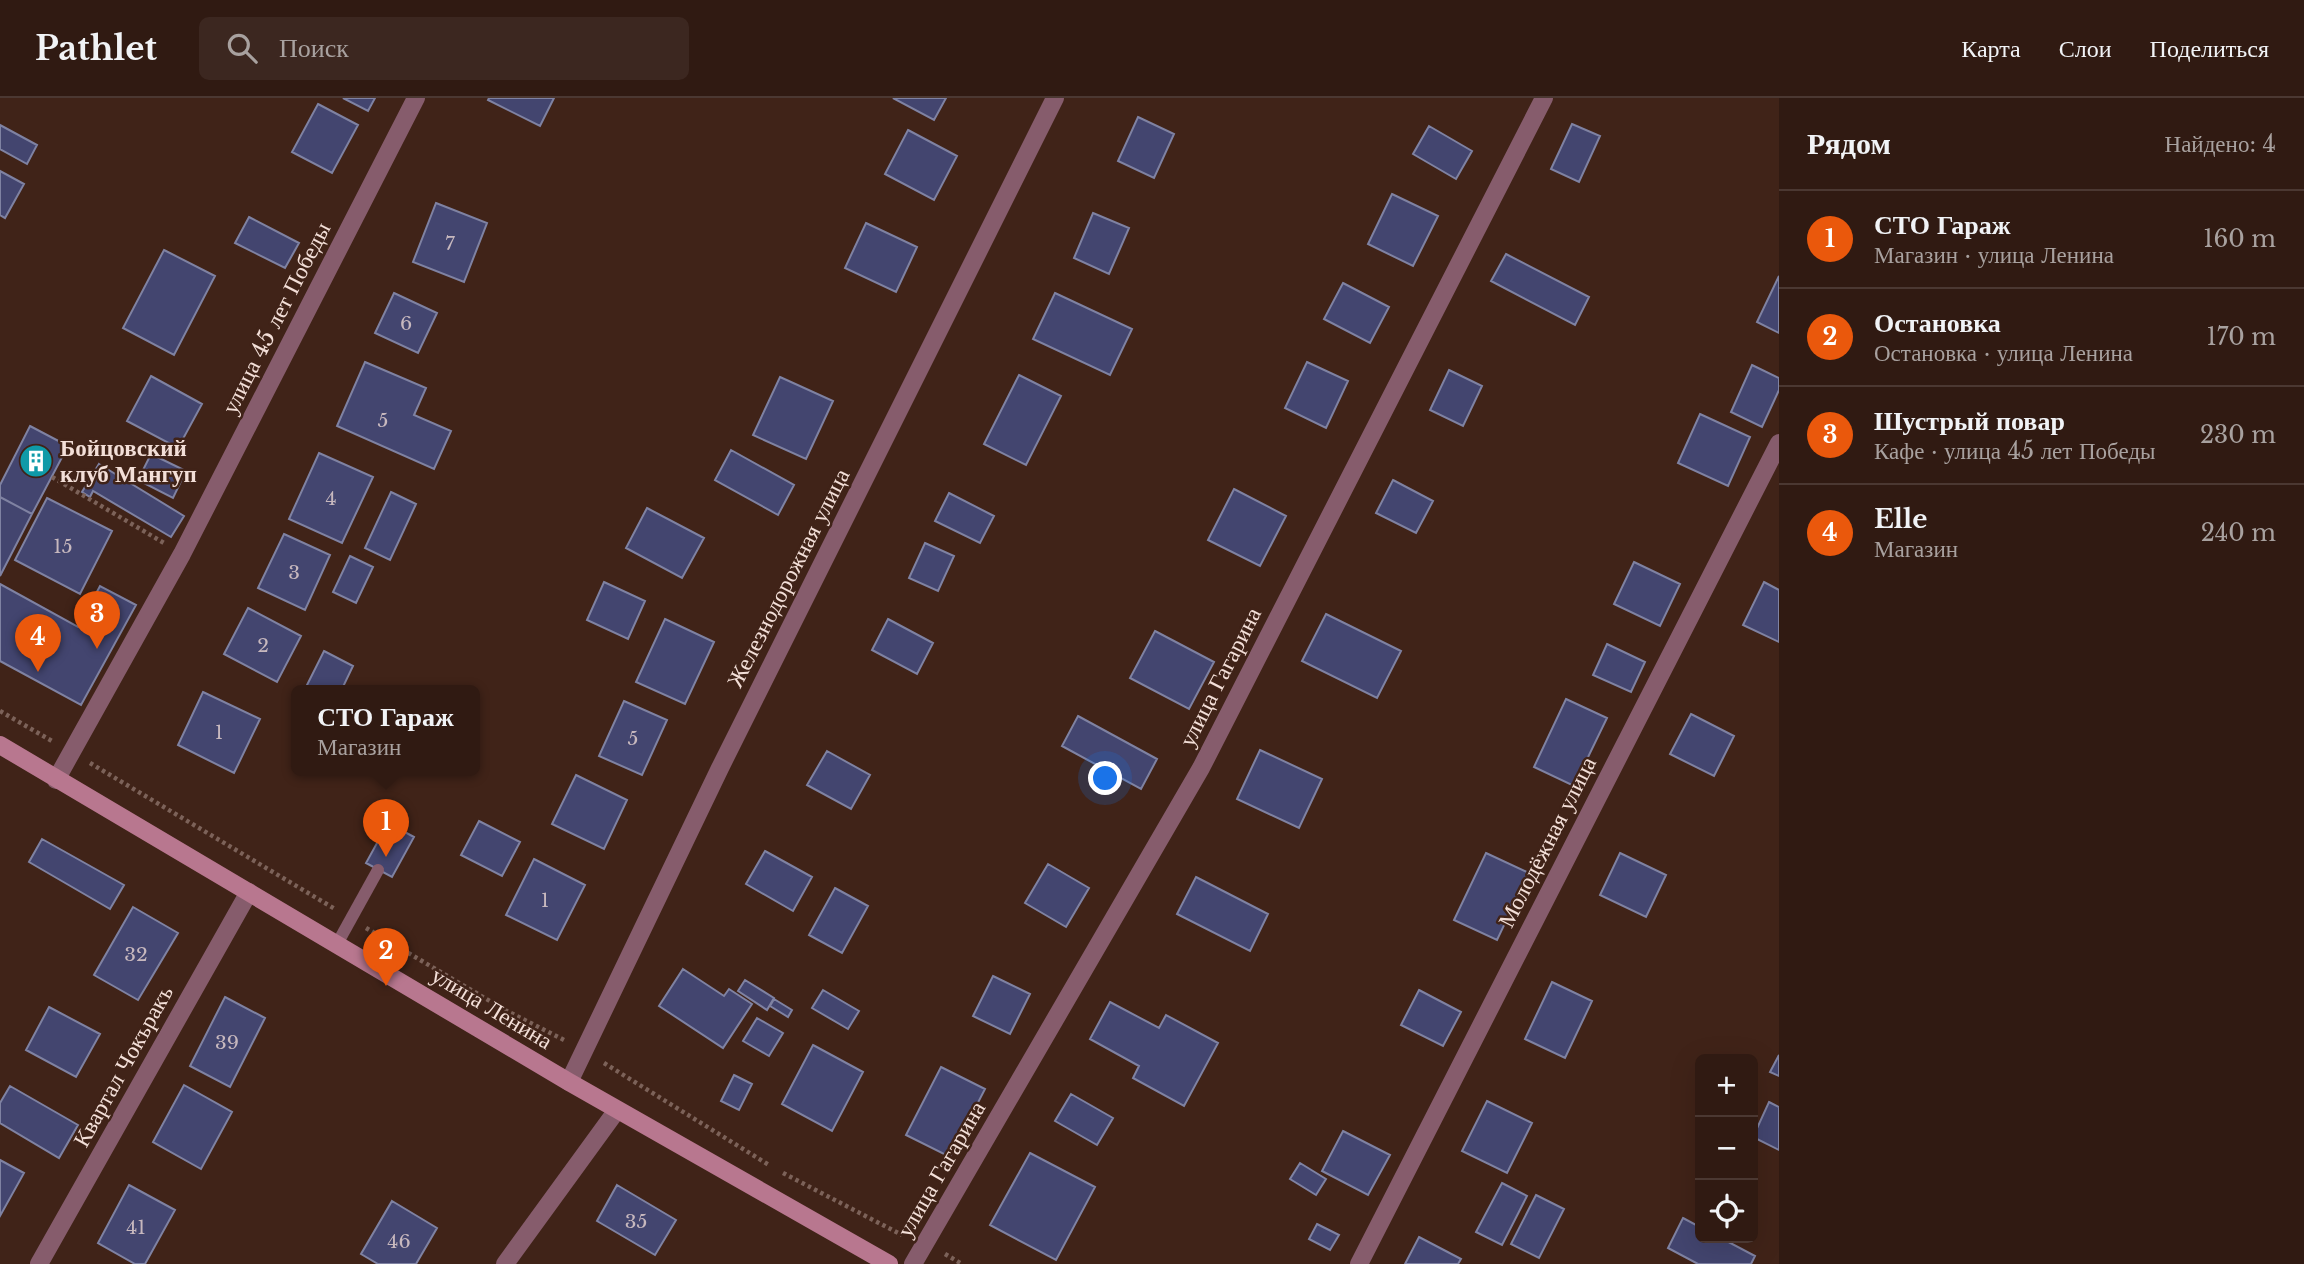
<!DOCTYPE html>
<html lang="ru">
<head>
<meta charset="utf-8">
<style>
	body { margin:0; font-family:"Libre Baskerville",serif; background:#3c2720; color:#f1f3f6 }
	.controls { position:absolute; right:21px; bottom:21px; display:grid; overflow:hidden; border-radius:10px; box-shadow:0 7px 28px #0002 }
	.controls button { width:63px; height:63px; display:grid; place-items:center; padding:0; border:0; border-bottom:2px solid #4b3832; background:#301a12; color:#f1f3f6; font:35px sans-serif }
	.you { position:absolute; left:1106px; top:681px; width:24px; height:24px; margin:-18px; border:5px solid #fff; border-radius:50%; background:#1a73e8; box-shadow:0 0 0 10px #1a73e833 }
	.badge { display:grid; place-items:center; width:46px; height:46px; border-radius:50%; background:#ea580c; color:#fff; font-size:23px; font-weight:700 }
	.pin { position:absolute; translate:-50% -58px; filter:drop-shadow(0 2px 4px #0008) }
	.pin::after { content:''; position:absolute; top:37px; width:24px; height:21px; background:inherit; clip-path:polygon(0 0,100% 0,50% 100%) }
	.popup { position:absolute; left:291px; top:587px; width:189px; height:91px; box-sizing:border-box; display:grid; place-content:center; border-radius:10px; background:#301a12; filter:drop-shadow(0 2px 5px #0005); font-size:23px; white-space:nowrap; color:#a8a19f }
	.popup b { font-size:26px; color:#f1f3f6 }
	.popup::after { content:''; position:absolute; left:50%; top:100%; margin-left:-14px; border:14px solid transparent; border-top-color:#301a12 }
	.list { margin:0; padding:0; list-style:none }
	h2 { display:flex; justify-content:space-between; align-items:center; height:91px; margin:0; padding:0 28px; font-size:30px }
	h2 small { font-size:23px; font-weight:400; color:#a8a19f }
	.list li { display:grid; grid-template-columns:46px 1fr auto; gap:21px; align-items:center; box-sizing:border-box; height:98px; padding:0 28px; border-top:2px solid #4b3832 }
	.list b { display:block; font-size:26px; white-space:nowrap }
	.list p { margin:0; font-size:23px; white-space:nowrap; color:#a8a19f }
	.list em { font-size:23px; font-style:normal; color:#a8a19f }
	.icon { flex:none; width:38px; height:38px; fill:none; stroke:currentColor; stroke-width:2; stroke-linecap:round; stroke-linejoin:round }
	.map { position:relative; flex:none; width:1779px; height:1166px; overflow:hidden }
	header { display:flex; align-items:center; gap:42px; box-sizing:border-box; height:98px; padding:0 35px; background:#301a12; border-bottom:2px solid #4b3832 }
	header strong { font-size:33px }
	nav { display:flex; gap:38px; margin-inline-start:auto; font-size:24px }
	.search { width:490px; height:63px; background:#3c2720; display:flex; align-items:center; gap:18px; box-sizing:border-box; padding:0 24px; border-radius:10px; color:#a8a19f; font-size:26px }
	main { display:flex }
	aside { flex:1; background:#301a12 }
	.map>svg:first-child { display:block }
</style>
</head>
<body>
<header>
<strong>Pathlet</strong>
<div class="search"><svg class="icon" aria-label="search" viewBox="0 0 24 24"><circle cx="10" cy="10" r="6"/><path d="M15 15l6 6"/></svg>Поиск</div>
<nav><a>Карта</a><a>Слои</a><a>Поделиться</a></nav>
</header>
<main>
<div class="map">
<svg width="1779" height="1166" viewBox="0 0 1779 1166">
	<rect width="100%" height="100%" fill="#402318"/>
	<path fill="#43456f" stroke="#7f82a2" stroke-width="2" d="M343,0H375L368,13Z
		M489,0H554L540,28L488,2Z
		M893,0H946L934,22Z
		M318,6L358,27L332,75L292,54Z
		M1138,19L1174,36L1154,80L1118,63Z
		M1572,26L1600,38L1579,84L1551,71Z
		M0,27L37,47L27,66L0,51Z
		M1429,28L1472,53L1456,81L1413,56Z
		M908,32L957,58L934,102L885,76Z
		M0,73L24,86L5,120L0,117Z
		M1392,96L1438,118L1413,168L1368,146Z
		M436,105L487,125L464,184L413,164Z
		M1093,115L1129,130L1109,176L1074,160Z
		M249,119L299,145L285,170L235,145Z
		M866,125L917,149L896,194L845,170Z
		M164,152L215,178L174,257L123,230Z
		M1506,156L1589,199L1575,227L1491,183Z
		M1779,178V235L1757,224Z
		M1343,185L1389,209L1370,245L1324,221Z
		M394,195L437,215L418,255L375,235Z
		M1055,195L1132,231L1110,277L1033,241Z
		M365,264L426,290L414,317L451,333L434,371L337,328Z
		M1307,264L1348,283L1326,330L1285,310Z
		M1752,267L1779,280V292L1762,329L1731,314Z
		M1449,272L1482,288L1463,328L1430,312Z
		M1019,277L1061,298L1026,367L984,346Z
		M151,278L202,306L178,350L127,323Z
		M780,279L833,303L806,361L753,337Z
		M1700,316L1750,339L1728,388L1678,365Z
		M30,328L68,348L32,416L0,399V387Z
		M731,352L794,387L778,417L715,382Z
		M319,355L373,379L342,445L289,421Z
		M151,356L186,373L173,400L138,382Z
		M99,366L184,418L171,439L93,393L90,399L82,394Z
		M1393,382L1433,403L1416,435L1376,415Z
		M1234,391L1286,418L1260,468L1208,442Z
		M391,394L416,406L390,462L365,450Z
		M949,395L994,418L980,445L935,423Z
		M0,399L32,416L0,478Z
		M47,400L112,433L80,496L15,462Z
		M647,410L704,440L682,480L626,450Z
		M284,436L330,457L305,512L258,490Z
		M925,445L954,458L938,493L909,480Z
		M350,458L373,469L356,505L333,494Z
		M1634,464L1680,486L1660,528L1614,506Z
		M604,484L645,503L628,541L587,522Z
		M1764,484L1779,492V544L1743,527Z
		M0,486L78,529L100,488L136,507L81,607L0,563Z
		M248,510L301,538L277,584L224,556Z
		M1326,516L1401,553L1377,600L1302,563Z
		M665,521L714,544L685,606L636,584Z
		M888,521L933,545L917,576L872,552Z
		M1155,533L1214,564L1189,611L1130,580Z
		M1607,546L1645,564L1631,594L1593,577Z
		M324,553L353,568L341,593H304Z
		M203,594L260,621L234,675L178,647Z
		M1566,601L1607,620L1574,688L1534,669Z
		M624,603L667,622L642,677L599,658Z
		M1691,616L1734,638L1714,678L1670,656Z
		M1078,618L1157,661L1141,691L1062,648Z
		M1260,652L1322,681L1299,730L1237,701Z
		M827,653L870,677L851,711L807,687Z
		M576,677L627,702L604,751L552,726Z
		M479,723L520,744L502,778L461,757Z
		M388,725L414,739L392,779L366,765Z
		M42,741L124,787L110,811L29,764Z
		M765,753L812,779L793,813L746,786Z
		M1486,755L1529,775L1497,842L1454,822Z
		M1620,755L1666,777L1646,819L1600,797Z
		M534,761L585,787L557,842L506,817Z
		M1048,766L1089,790L1066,829L1025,805Z
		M1196,779L1268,816L1250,853L1177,816Z
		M835,790L868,808L842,855L809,837Z
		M133,809L178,835L138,902L94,877Z
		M683,871L724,898L729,891L752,906L723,950L659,908Z
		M993,878L1030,896L1010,936L973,918Z
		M745,882L774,900L767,912L738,893Z
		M1552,884L1592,903L1565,960L1525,941Z
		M823,892L859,913L848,931L812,910Z
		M1419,892L1461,914L1443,948L1401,927Z
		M225,899L265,920L230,989L190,968Z
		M774,901L792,912L788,919L770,908Z
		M1110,904L1159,930L1166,917L1218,945L1184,1008L1133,980L1139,968L1090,941Z
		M49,909L100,936L76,979L26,952Z
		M757,920L783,935L769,958L743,943Z
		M813,947L863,974L832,1033L782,1006Z
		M1779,957V978L1770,974Z
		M941,969L985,991L950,1059L906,1037Z
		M734,977L752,986L739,1012L721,1003Z
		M184,987L232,1014L201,1071L153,1044Z
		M10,988L78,1027L59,1060L0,1025V1005Z
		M1071,996L1113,1020L1097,1047L1055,1023Z
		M1487,1003L1532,1025L1507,1075L1462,1053Z
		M1769,1004L1779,1009V1052L1753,1039Z
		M1343,1033L1390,1057L1368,1097L1322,1073Z
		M1030,1055L1095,1089L1056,1162L990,1127Z
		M0,1062L24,1075L0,1118Z
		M1300,1065L1326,1081L1316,1097L1290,1081Z
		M1502,1085L1527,1098L1502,1147L1476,1134Z
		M129,1087L175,1112L145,1166H135L98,1145Z
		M617,1087L676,1122L655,1157L597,1123Z
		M1536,1097L1564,1111L1539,1160L1511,1146Z
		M392,1103L437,1130L416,1166H378L361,1156Z
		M1683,1120L1700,1129V1140H1721L1755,1158L1751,1166H1698L1668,1150Z
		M1317,1126L1339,1137L1330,1152L1309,1141Z
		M1419,1139L1461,1161L1458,1166H1405Z"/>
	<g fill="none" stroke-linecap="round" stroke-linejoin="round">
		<path stroke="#7c6259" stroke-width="4.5" stroke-dasharray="3.5 3.5" stroke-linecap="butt" d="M52,379L164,445
			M0,613L52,643
			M90,665L335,811
			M366,830L505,912L566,943
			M604,965L769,1067
			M783,1075L902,1137
			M945,1156L962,1166"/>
		<path stroke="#865c6c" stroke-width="12" d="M337,846L378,772"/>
		<path stroke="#865c6c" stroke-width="18" d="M56,682L182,456L416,0
			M569,984L720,670L1055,0
			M39,1166L249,794
			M505,1166L617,1012
			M913,1166L1201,670L1544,0
			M1359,1166L1779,345"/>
		<path stroke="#b8778f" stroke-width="18" d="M0,647L569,984L889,1166"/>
	</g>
	<defs>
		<symbol id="building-disc" viewBox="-11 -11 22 22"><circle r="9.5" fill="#0f9aa8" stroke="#402318"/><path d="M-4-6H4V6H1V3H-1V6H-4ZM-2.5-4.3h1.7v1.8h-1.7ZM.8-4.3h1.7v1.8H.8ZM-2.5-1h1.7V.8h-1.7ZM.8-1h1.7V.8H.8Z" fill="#fff"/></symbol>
	</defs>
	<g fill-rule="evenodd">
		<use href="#building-disc" x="17" y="344" width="38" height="38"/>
	</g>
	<g text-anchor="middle" stroke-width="5" stroke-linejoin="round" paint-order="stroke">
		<g font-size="19" fill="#c7b8be">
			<text x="450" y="152">7</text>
			<text x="406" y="232">6</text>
			<text x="383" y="329">5</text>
			<text x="331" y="407">4</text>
			<text x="63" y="455">15</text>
			<text x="294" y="481">3</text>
			<text x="263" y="554">2</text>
			<text x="219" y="641">1</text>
			<text x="633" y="647">5</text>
			<text x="545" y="809">1</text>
			<text x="136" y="863">32</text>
			<text x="227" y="951">39</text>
			<text x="636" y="1130">35</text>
			<text x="136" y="1136">41</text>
			<text x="399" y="1150">46</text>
		</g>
		<g font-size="23" fill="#f3dfd8" stroke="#402318">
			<text transform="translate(276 220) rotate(-63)" y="8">улица 45 лет Победы</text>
			<text transform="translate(788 480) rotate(-63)" y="8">Железнодорожная улица</text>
			<text transform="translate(1220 579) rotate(-63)" y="8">улица Гагарина</text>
			<text transform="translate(1547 744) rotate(-63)" y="8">Молодёжная улица</text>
			<text transform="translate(492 910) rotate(31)" y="8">улица Ленина</text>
			<text transform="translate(123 968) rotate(-61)" y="8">Квартал Чокъракъ</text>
			<text transform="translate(941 1071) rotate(-60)" y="8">улица Гагарина</text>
		</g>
		<g font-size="23" font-weight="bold" fill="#f3dfd8" stroke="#402318" text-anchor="start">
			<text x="60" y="358">Бойцовский<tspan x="60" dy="26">клуб Мангуп</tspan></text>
		</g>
	</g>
</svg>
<div class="controls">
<button>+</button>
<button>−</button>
<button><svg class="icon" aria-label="locate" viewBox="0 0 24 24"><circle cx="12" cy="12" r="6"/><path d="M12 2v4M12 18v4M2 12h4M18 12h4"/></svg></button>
</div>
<div class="you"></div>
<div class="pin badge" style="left:386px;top:759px">1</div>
<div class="popup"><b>СТО Гараж</b>Магазин</div>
<div class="pin badge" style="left:386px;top:888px">2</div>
<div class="pin badge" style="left:97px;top:551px">3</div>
<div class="pin badge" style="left:38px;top:574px">4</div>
</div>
<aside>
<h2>Рядом<small>Найдено: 4</small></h2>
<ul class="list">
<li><span class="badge">1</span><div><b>СТО Гараж</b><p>Магазин · улица Ленина</p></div><em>160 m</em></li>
<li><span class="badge">2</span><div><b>Остановка</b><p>Остановка · улица Ленина</p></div><em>170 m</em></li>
<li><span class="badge">3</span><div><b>Шустрый повар</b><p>Кафе · улица 45 лет Победы</p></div><em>230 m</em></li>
<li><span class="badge">4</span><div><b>Elle</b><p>Магазин</p></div><em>240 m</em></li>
</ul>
</aside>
</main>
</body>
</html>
